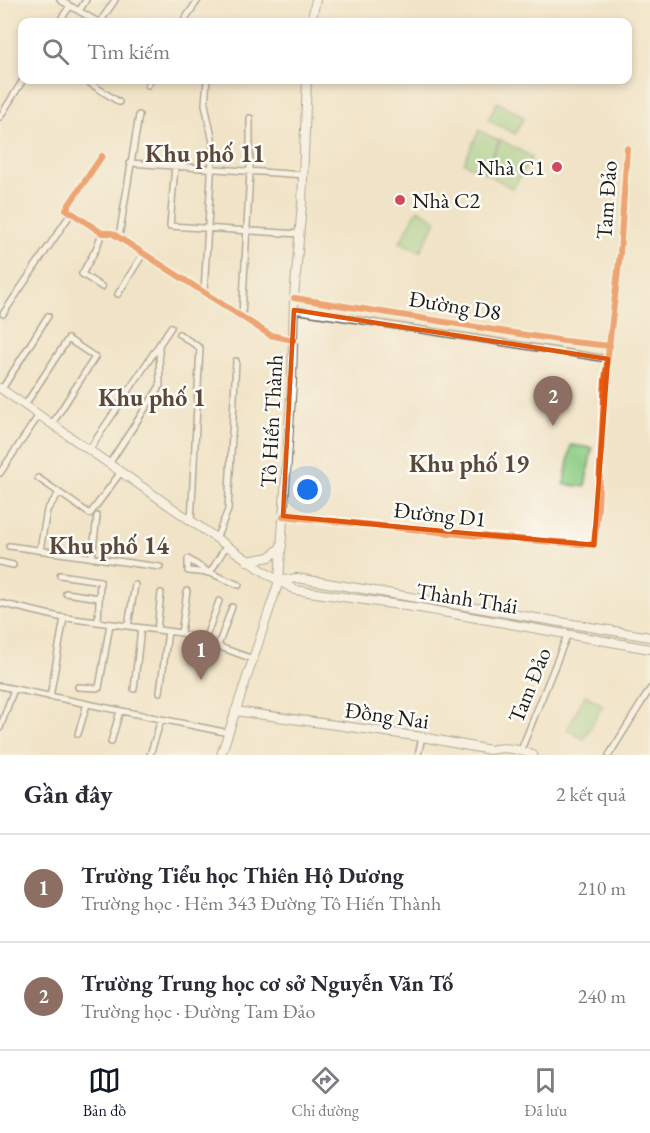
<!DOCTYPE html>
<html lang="vi">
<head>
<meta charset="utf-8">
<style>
	body { margin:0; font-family:"EB Garamond",serif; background:#f7f7f7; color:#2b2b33 }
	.you { position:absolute; left:308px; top:490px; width:21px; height:21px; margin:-15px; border:4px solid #fff; border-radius:50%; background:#1a73e8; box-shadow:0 0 0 9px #1a73e833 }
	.badge { display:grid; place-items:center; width:39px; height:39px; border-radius:50%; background:#111827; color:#fff; font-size:20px; font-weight:700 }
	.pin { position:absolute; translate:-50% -50px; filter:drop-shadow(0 2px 3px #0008) }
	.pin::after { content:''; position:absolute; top:32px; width:21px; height:18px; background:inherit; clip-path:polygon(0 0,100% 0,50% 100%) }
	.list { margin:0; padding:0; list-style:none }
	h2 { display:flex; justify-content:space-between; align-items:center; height:78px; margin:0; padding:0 24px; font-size:26px }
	h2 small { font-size:20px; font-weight:400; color:#7c7c81 }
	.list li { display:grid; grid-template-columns:39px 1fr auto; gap:18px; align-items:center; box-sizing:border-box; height:108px; padding:0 24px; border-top:2px solid #e1e1e2 }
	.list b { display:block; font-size:22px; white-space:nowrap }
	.list p { margin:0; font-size:20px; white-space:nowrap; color:#7c7c81 }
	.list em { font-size:20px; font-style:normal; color:#7c7c81 }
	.icon { flex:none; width:33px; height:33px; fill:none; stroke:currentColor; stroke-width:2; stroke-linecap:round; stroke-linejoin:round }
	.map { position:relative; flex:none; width:650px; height:755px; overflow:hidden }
	.search { position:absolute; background:#fff; box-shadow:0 3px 9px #0003; left:18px; right:18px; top:18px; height:66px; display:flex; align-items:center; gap:15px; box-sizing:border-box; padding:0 21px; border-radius:12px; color:#7c7c81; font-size:22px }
	.sheet { height:294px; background:#fff }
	nav { display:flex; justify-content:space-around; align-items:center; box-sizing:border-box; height:84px; border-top:2px solid #e1e1e2; background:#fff; font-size:16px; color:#7c7c81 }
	nav a { display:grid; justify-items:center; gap:3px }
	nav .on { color:#111827 }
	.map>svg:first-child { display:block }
</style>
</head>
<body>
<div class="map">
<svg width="650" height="755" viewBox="0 0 650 755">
	<rect width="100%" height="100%" fill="#fdfcf7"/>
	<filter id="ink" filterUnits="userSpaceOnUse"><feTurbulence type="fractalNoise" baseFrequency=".0167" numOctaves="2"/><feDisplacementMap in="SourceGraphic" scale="12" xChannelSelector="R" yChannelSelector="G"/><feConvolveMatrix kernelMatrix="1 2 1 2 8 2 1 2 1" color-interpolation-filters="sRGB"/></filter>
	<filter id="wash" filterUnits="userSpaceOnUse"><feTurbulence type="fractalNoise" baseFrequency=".008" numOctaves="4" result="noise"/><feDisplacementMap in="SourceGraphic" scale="24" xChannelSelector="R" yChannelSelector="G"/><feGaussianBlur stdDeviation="1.35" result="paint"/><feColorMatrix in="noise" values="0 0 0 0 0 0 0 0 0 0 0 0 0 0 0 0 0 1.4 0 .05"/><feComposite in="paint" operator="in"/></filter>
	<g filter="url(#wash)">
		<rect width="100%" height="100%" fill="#f1e3c7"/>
		<path fill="#8dcc83" stroke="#547450" stroke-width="1.5" d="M497,102L524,117L515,134L488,120Z
			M479,130L499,141L483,172L464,163Z
			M501,140L532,157L513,189L484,172Z
			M418,209L437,220L420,252L400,242Z
			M571,445L592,448L585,487L564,484Z
			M585,695L603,705L584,739L567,730Z"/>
	</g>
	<g filter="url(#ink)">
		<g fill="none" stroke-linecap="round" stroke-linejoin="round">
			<defs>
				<path id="street" d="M60,0L98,22
					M79,11L86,0
					M59,22L70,6
					M100,22L115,0
					M183,22L198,0
					M85,80L119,102
					M148,85L151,80
					M0,117L23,80
					M102,156L66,209L102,233H111L115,235L270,335L293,340
					M130,163L304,175
					M175,166L170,226L300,234
					M102,233L96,249L82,274L102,287
					M119,237L139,115
					M204,292L213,143L205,104L207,80
					M118,294L143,254
					M294,298L564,341L610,346
					M294,310L608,359
					M3,314L72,212
					M242,317L250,171V118
					M179,334L200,348L191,522
					M2,389L48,316
					M25,405L68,339L95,357L52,424
					M89,450L171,327
					M109,464L160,386L159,346
					M0,473L39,415
					M38,478L90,514L121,472
					M283,516L488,537L594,545L598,506L605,380L620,254L627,148
					M216,539L228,510L236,361
					M9,546L160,567
					M226,546L210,573L188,559V571L210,573L239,585
					M40,550L47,510L59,493
					M92,558L97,516
					M0,562L13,565
					M60,575L100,581L98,622
					M66,593L99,598
					M0,603L59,617L181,633L253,659
					M128,626L135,585
					M157,630L161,593
					M181,633L187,591
					M204,642L219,601
					M218,646L232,607
					M0,686L229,733
					M78,687L99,688L110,624
					M134,689L141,628
					M160,692L168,631
					M50,697L64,618
					M0,728L14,689
					M78,734L87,704
					M111,742L120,711
					M521,750L568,633
					M150,755L161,720
					M418,755L422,737
					M609,755L650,689"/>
				<path id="secondary" d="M311,22L316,0
					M0,388L269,575L295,590L420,608L650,649
					M247,561L270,557L282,546
					M279,581L297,578L650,637
					M235,711L422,737L490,750C504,746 519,749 533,755
					M221,755L279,581L292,383L294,298L302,204L307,80"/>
			</defs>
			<use href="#street" stroke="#676258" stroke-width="8"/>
			<use href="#secondary" stroke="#676258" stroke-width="10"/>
			<use href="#street" stroke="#fff" stroke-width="5"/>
			<use href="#secondary" stroke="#fff" stroke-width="8"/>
			<defs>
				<path id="cycleway" d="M102,156L66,209L102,233H111L115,235L270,335L293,340
					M294,298L564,341L610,346
					M283,516L488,537L594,545L598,506L605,380L620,254L627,148"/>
			</defs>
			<use href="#cycleway" stroke="#fdfcf7" stroke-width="10"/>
			<use href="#cycleway" stroke="#e8590c" stroke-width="6"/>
		</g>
	</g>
	<path d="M0 0H650V755H0ZM294,310L608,359L594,545L283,516Z" fill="#f1e3c7" fill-opacity=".55" fill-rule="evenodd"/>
	<path fill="none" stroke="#de560d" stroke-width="4.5" stroke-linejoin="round" d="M294,310L608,359L594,545L283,516Z"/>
	<g fill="#d1495b" stroke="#fdfcf7" stroke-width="2">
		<circle cx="557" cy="167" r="6"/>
		<circle cx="400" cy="200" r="6"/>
	</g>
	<g text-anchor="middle" stroke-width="5" stroke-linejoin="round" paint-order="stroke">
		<g font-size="22" fill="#1c1c1c" stroke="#fdfcf7" text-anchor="end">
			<text x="545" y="175">Nhà C1</text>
			<text x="412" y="208" text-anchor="start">Nhà C2</text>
		</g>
		<g font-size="22" fill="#1c1c1c" stroke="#fdfcf7">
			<text transform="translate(606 200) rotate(-86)" y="8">Tam Đảo</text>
			<text transform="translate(455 305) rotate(9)" y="8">Đường D8</text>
			<text transform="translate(271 421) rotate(-87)" y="8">Tô Hiến Thành</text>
			<text transform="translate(440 514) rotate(6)" y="8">Đường D1</text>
			<text transform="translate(467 598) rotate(9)" y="8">Thành Thái</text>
			<text transform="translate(529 685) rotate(-68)" y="8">Tam Đảo</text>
			<text transform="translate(387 715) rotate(8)" y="8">Đồng Nai</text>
		</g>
		<g font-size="24" font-weight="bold" fill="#5b473c" stroke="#fdfcf7">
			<text x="205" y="162">Khu phố 11</text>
			<text x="152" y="406">Khu phố 1</text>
			<text x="469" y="472">Khu phố 19</text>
			<text x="109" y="554">Khu phố 14</text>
		</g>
	</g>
</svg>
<div class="you"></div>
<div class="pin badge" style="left:201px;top:680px;background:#8d6e63">1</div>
<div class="pin badge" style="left:553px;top:426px;background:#8d6e63">2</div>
<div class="search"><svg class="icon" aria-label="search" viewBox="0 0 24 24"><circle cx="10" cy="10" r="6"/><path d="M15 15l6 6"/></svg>Tìm kiếm</div>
</div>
<section class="sheet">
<h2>Gần đây<small>2 kết quả</small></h2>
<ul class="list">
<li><span class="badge" style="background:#8d6e63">1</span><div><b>Trường Tiểu học Thiên Hộ Dương</b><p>Trường học · Hẻm 343 Đường Tô Hiến Thành</p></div><em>210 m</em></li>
<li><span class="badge" style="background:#8d6e63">2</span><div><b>Trường Trung học cơ sở Nguyễn Văn Tố</b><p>Trường học · Đường Tam Đảo</p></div><em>240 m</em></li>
</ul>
</section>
<nav>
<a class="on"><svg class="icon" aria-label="map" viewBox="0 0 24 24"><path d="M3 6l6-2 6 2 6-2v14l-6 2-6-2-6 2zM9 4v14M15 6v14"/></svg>Bản đồ</a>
<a><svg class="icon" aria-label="directions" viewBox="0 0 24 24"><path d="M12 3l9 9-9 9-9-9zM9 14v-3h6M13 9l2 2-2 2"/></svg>Chỉ đường</a>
<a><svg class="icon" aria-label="saved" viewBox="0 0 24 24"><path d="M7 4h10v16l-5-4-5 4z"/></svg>Đã lưu</a>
</nav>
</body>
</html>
